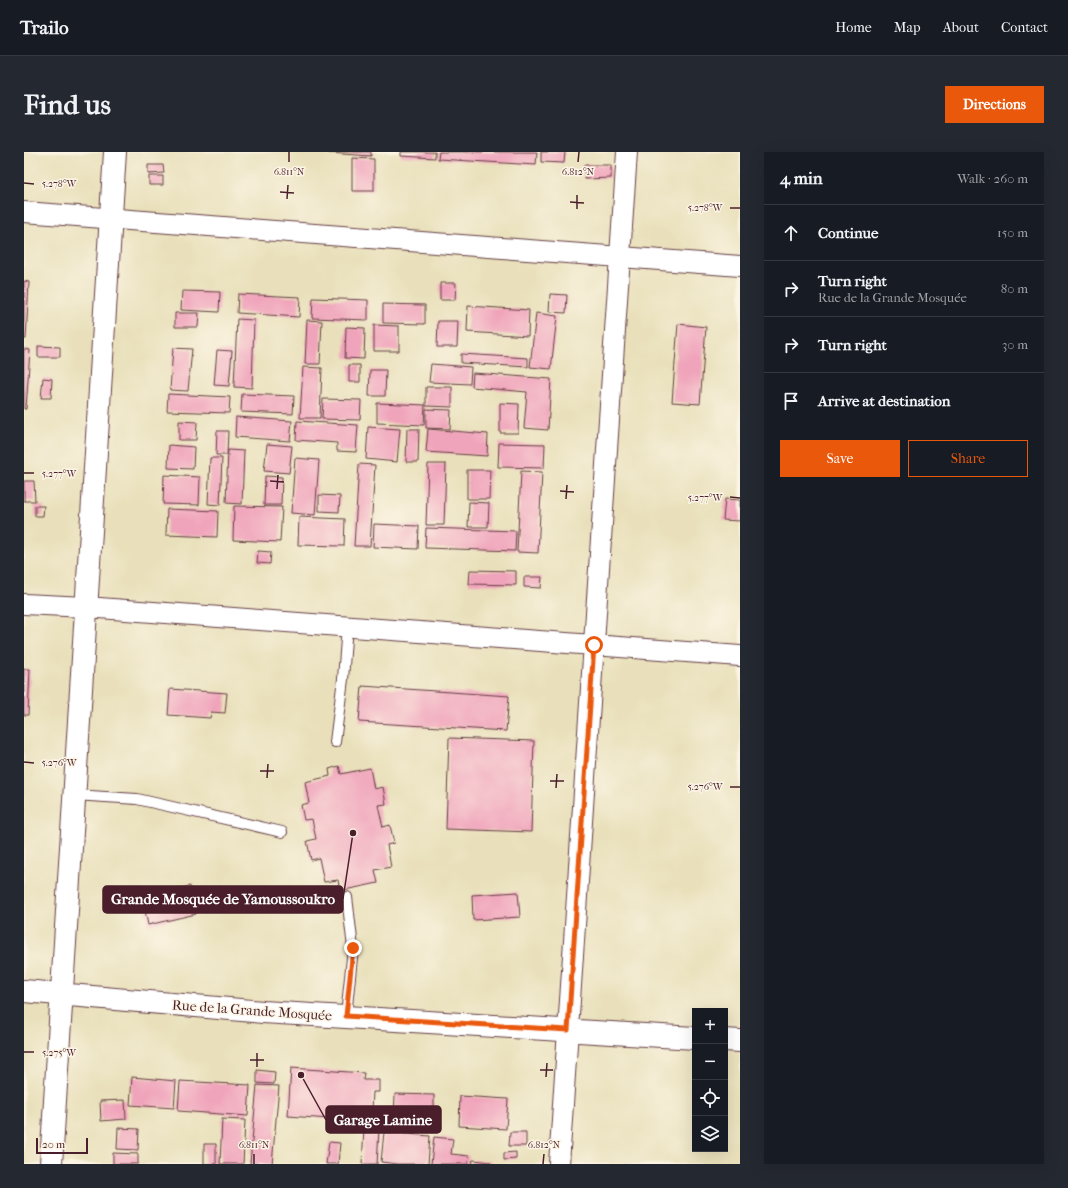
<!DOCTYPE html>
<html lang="en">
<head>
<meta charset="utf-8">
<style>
	body { margin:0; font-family:"IM FELL French Canon",serif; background:#242831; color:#f1f3f6 }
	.controls { position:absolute; right:12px; bottom:12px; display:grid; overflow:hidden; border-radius:0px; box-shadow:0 4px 16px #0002 }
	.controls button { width:36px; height:36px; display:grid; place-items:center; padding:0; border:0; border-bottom:1px solid #363941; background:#171b24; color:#f1f3f6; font:20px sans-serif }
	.scale { position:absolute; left:12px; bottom:10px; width:52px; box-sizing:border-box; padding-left:4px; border:2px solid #4a1f2b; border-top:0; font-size:11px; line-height:14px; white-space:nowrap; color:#4a1f2b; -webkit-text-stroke:3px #fcf5e5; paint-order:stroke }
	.stop { position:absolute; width:12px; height:12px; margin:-9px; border:3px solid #ea580c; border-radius:50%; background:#fff }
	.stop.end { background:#ea580c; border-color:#fff; box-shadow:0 1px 4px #0008 }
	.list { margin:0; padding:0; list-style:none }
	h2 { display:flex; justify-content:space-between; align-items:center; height:52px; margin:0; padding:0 16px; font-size:17px }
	h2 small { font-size:13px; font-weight:400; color:#9ea1a6 }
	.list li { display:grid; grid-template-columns:26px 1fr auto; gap:12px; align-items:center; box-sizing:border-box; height:56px; padding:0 16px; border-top:1px solid #363941 }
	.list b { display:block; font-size:15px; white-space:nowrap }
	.list p { margin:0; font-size:13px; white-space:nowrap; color:#9ea1a6 }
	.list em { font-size:13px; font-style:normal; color:#9ea1a6 }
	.actions { display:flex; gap:8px; padding:12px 16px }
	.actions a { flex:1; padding:9px 0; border:1px solid #ea580c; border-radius:0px; text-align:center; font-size:14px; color:#ea580c }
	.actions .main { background:#ea580c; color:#fff }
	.icon { flex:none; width:22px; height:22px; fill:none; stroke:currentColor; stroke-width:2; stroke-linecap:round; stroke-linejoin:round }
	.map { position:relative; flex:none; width:716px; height:1012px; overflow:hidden; border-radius:0px }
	header { display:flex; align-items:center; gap:24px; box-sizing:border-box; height:56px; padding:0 20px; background:#171b24; border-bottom:1px solid #363941 }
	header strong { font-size:19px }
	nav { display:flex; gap:22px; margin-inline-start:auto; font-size:14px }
	.intro { display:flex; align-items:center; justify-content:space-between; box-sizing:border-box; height:96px; padding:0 24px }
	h1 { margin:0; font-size:28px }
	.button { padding:10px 18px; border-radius:0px; background:#ea580c; color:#fff; font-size:14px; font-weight:700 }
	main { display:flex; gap:24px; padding:0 24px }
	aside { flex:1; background:#171b24; border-radius:0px; box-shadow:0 4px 16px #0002 }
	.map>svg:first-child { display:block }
</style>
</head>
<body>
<header>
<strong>Trailo</strong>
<nav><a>Home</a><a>Map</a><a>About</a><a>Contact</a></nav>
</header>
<div class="intro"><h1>Find us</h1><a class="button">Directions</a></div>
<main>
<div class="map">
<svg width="716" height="1012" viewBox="0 0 716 1012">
	<rect width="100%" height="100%" fill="#fcf5e5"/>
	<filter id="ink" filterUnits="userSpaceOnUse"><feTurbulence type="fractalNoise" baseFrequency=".025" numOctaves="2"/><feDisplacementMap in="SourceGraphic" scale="8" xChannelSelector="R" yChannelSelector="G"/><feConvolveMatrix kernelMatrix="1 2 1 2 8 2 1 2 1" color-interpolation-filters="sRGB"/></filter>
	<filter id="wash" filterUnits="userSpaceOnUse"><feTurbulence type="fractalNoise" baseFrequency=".012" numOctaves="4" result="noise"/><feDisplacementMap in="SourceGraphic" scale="16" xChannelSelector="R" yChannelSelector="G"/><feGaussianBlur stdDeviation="0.9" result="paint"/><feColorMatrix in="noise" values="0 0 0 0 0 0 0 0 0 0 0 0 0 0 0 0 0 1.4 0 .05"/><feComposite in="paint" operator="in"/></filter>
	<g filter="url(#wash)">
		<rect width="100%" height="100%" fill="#e9e0bb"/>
		<g id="blocks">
			<path fill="#f0a4bb" d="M304,0H347V4L304,1Z
				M377,0H411V6L377,4Z
				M415,0H513L512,13L414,7Z
				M517,0H541L540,11L517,10Z
				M328,6L350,7V39H328Z
				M124,13H139L140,21L124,22Z
				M560,13H587V26L561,27Z
				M125,24H139V33H125Z
				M0,129L5,130L2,187H0Z
				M416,131H432L431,148H416Z
				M158,139L196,140L195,160L157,158Z
				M214,142L276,145L275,165L213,161Z
				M526,142L543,143L542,161L525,160Z
				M289,146L344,148V168L288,166Z
				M359,152L401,153V172L359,171Z
				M444,154L505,158L504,184L443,180Z
				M151,161H175L174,175H151Z
				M512,161L533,164L527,217L506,215Z
				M213,167L230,168L228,236L210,235Z
				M283,168L298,169L296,212H281Z
				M414,169H434L433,195H413Z
				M654,172L682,175L676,252L648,250Z
				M350,173L375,174V199H350Z
				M322,175L341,176L340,207L321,206Z
				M14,194L36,195V205H14Z
				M149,196L168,197L164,239L146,238Z
				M0,197L6,198L2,257H0Z
				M193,198L208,199L205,234L190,233Z
				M437,202L504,206V215L437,211Z
				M407,212L447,215L446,232L405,230Z
				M325,213H336V230H325Z
				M279,215L298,216L296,266H276Z
				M346,218H362L361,244H345Z
				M449,221L527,227L524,278L500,276L503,240L448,235Z
				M19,226L28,227L27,246H17Z
				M402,235H428V255L402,254Z
				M144,242L206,245L205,261L143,259Z
				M218,242L270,244L269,262L217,260Z
				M299,247L337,248L336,268L298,267Z
				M353,251L401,253L400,273L353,271Z
				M476,251L495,252L494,281H476Z
				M402,257L427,258L426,277L402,276Z
				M212,265L268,269L266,289L211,285Z
				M155,269L173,270L172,288H155Z
				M273,269L334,273L332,300L313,299V291L272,288Z
				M344,275L376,277L373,310L342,307Z
				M383,277H395L394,310H382Z
				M404,277L464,282L463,304L402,300Z
				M193,279H204L203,303H192Z
				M475,291L521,292L520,316L474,315Z
				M243,292L268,294L265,321L240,319Z
				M145,293L170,295L169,317L144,316Z
				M204,298L220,299L218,352L202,351Z
				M186,306H198L196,353L184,352Z
				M271,306L295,308L291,363L267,361Z
				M335,312L351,313L346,394H330Z
				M404,312H422L420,373H402Z
				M443,318H466L465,347H443Z
				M497,319L518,320L514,401L493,400Z
				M140,323L176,325L175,353L139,352Z
				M241,324L258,325L257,353H240Z
				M0,329H10L11,349H0Z
				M295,343L316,344L315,360L295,359Z
				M701,347L716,348V369L699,368Z
				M445,350L465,351L464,375H444Z
				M11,354H20L19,364H11Z
				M210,354L258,355L256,390L209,388Z
				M143,357L194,359L193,385L142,383Z
				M275,365L321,367L320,394L274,393Z
				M350,372L395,374L394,397L349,395Z
				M402,376L492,379L491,399L401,396Z
				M234,399L247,400L246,412L233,411Z
				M446,418L492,419V433L445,432Z
				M500,425H518L517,436L500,435Z
				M0,517H6L4,563H0Z
				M338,534L485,544L482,579L335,570Z
				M146,537L203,541L201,561L187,560L186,566L144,563Z
				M425,586L510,589L507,680L422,677Z
				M315,614L317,622L346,616L350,637L359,635L362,652L354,653L359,675L366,673L370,691L363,693L367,715L351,718L354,731L316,739L314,728L300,730L295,706L287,708L283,689L292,687L288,667L280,668L277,653L285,651L281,630L306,624L305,617Z
				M166,734L172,762L124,773L121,758L135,755L132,742Z
				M494,740L496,765L449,768L448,743Z
				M267,916L340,921L339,928H355V940H349L348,958H342L341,973L313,971L314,956L307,955L306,967L264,964Z
				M233,918L251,920L250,932L233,931Z
				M108,925L152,929L150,956L106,953Z
				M156,929L226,933L224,964L154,959Z
				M233,933L255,934L248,1012H226Z
				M371,942L410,943V969L370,968Z
				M436,944L484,947L482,977L435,974Z
				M101,948L102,967L77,969L76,949Z
				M198,967L221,968L219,1012H196Z
				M94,976L115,977L114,998L93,997Z
				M340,976L355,977L353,1012H338Z
				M360,980L406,984L404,1012H373L357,1010Z
				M486,980H502V994H485Z
				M410,985L429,987L427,1002L445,1004L444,1012H407Z
				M305,990L316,991L314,1012H302Z
				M180,992H192V1012H180Z
				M492,1000V1007L480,1008V1001Z
				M89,1001L114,1002V1012H89Z
				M449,1008L467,1010V1012H448Z"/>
		</g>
	</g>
	<g filter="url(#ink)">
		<use href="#blocks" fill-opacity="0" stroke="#623c41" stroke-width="1"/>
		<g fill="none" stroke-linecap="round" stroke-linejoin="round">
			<defs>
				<path id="service" d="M311,590L319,527L323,474
					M50,643L113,647L258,680
					M322,864L329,796L323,745"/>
				<path id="minor" d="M0,60L716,114
					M0,452L62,455L716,504
					M535,1012L603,0"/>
				<path id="tertiary" d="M0,839L239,860L671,886
					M701,888L716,889
					M27,1012L91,0"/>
			</defs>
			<use href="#service" stroke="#623c41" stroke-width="12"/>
			<use href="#minor" stroke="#623c41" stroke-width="22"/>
			<use href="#tertiary" stroke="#623c41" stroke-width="24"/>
			<use href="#service" stroke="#fff" stroke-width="10"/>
			<use href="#minor" stroke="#fff" stroke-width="20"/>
			<use href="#tertiary" stroke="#fff" stroke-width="22"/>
		</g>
	</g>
	<g fill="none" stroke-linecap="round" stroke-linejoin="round" filter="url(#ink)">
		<path stroke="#ea580c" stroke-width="5" d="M329,796L322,864L544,878L570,493"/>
	</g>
	<path fill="none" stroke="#4a1f2b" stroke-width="1.5" d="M265,10V0M554,10L555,0M0,31L10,32M256,40L270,41M263,47L264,33M546,50L560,51M706,56H716M553,57V43M0,321H10M246,329L260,330M253,337L254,323M536,339L550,340M706,345L716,346M542,347L543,333M0,610L10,611M236,619H250M243,626L244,612M526,629H540M706,635H716M532,636L533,622M0,900H10M226,908H240M233,915V901M516,918H529M522,925L523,911M230,1012V1002M519,1012L520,1002"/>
	<g text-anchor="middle" stroke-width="3" stroke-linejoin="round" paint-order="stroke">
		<g font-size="14" fill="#4a1f2b" stroke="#fcf5e5">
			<text transform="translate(228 858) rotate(4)" y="5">Rue de la Grande Mosquée</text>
		</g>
	</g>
	<g font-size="10" text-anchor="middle" fill="#4a1f2b" stroke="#fcf5e5" stroke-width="3" stroke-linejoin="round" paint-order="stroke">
		<text x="265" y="23">6.811°N</text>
		<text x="554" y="23">6.812°N</text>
		<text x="35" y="35">5.278°W</text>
		<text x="681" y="59">5.278°W</text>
		<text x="35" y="325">5.277°W</text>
		<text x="681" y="349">5.277°W</text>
		<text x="35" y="614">5.276°W</text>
		<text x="681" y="638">5.276°W</text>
		<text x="35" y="904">5.275°W</text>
		<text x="230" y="996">6.811°N</text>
		<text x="520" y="996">6.812°N</text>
	</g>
	<path fill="none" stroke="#4a1f2b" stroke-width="1.5" d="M329 681L319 747M277 923L302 968"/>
	<g fill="#4a1f2b" stroke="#fcf5e5" stroke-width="1.5">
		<circle cx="329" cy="681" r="4"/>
		<circle cx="277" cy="923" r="4"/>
	</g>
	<g fill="#4a1f2b" stroke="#4a1f2b" stroke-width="1.5">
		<rect x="79" y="734" width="240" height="27" rx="4"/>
		<rect x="302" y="954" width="115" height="27" rx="4"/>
	</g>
	<g font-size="15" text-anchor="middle" font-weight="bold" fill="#fff">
		<text x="199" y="752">Grande Mosquée de Yamoussoukro</text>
		<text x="359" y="973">Garage Lamine</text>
	</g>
</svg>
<div class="controls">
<button>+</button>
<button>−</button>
<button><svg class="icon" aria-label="locate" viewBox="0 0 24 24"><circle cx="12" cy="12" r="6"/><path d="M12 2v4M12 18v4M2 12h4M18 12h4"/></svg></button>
<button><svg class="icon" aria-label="layers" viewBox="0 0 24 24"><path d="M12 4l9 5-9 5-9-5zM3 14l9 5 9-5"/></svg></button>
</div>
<div class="scale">20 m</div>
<div class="stop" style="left:570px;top:493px"></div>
<div class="stop end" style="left:329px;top:796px"></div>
</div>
<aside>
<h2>4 min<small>Walk · 260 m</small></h2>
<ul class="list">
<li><svg class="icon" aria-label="ahead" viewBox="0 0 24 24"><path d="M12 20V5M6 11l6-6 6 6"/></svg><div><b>Continue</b></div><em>150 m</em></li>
<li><svg class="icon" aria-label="right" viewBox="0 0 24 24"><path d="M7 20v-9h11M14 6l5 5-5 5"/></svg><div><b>Turn right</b><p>Rue de la Grande Mosquée</p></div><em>80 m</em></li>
<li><svg class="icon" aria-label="right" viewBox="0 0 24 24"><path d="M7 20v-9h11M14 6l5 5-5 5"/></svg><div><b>Turn right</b></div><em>30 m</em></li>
<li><svg class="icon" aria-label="arrive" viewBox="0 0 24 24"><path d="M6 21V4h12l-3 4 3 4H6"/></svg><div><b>Arrive at destination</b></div></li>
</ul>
<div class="actions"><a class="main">Save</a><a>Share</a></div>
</aside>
</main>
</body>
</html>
